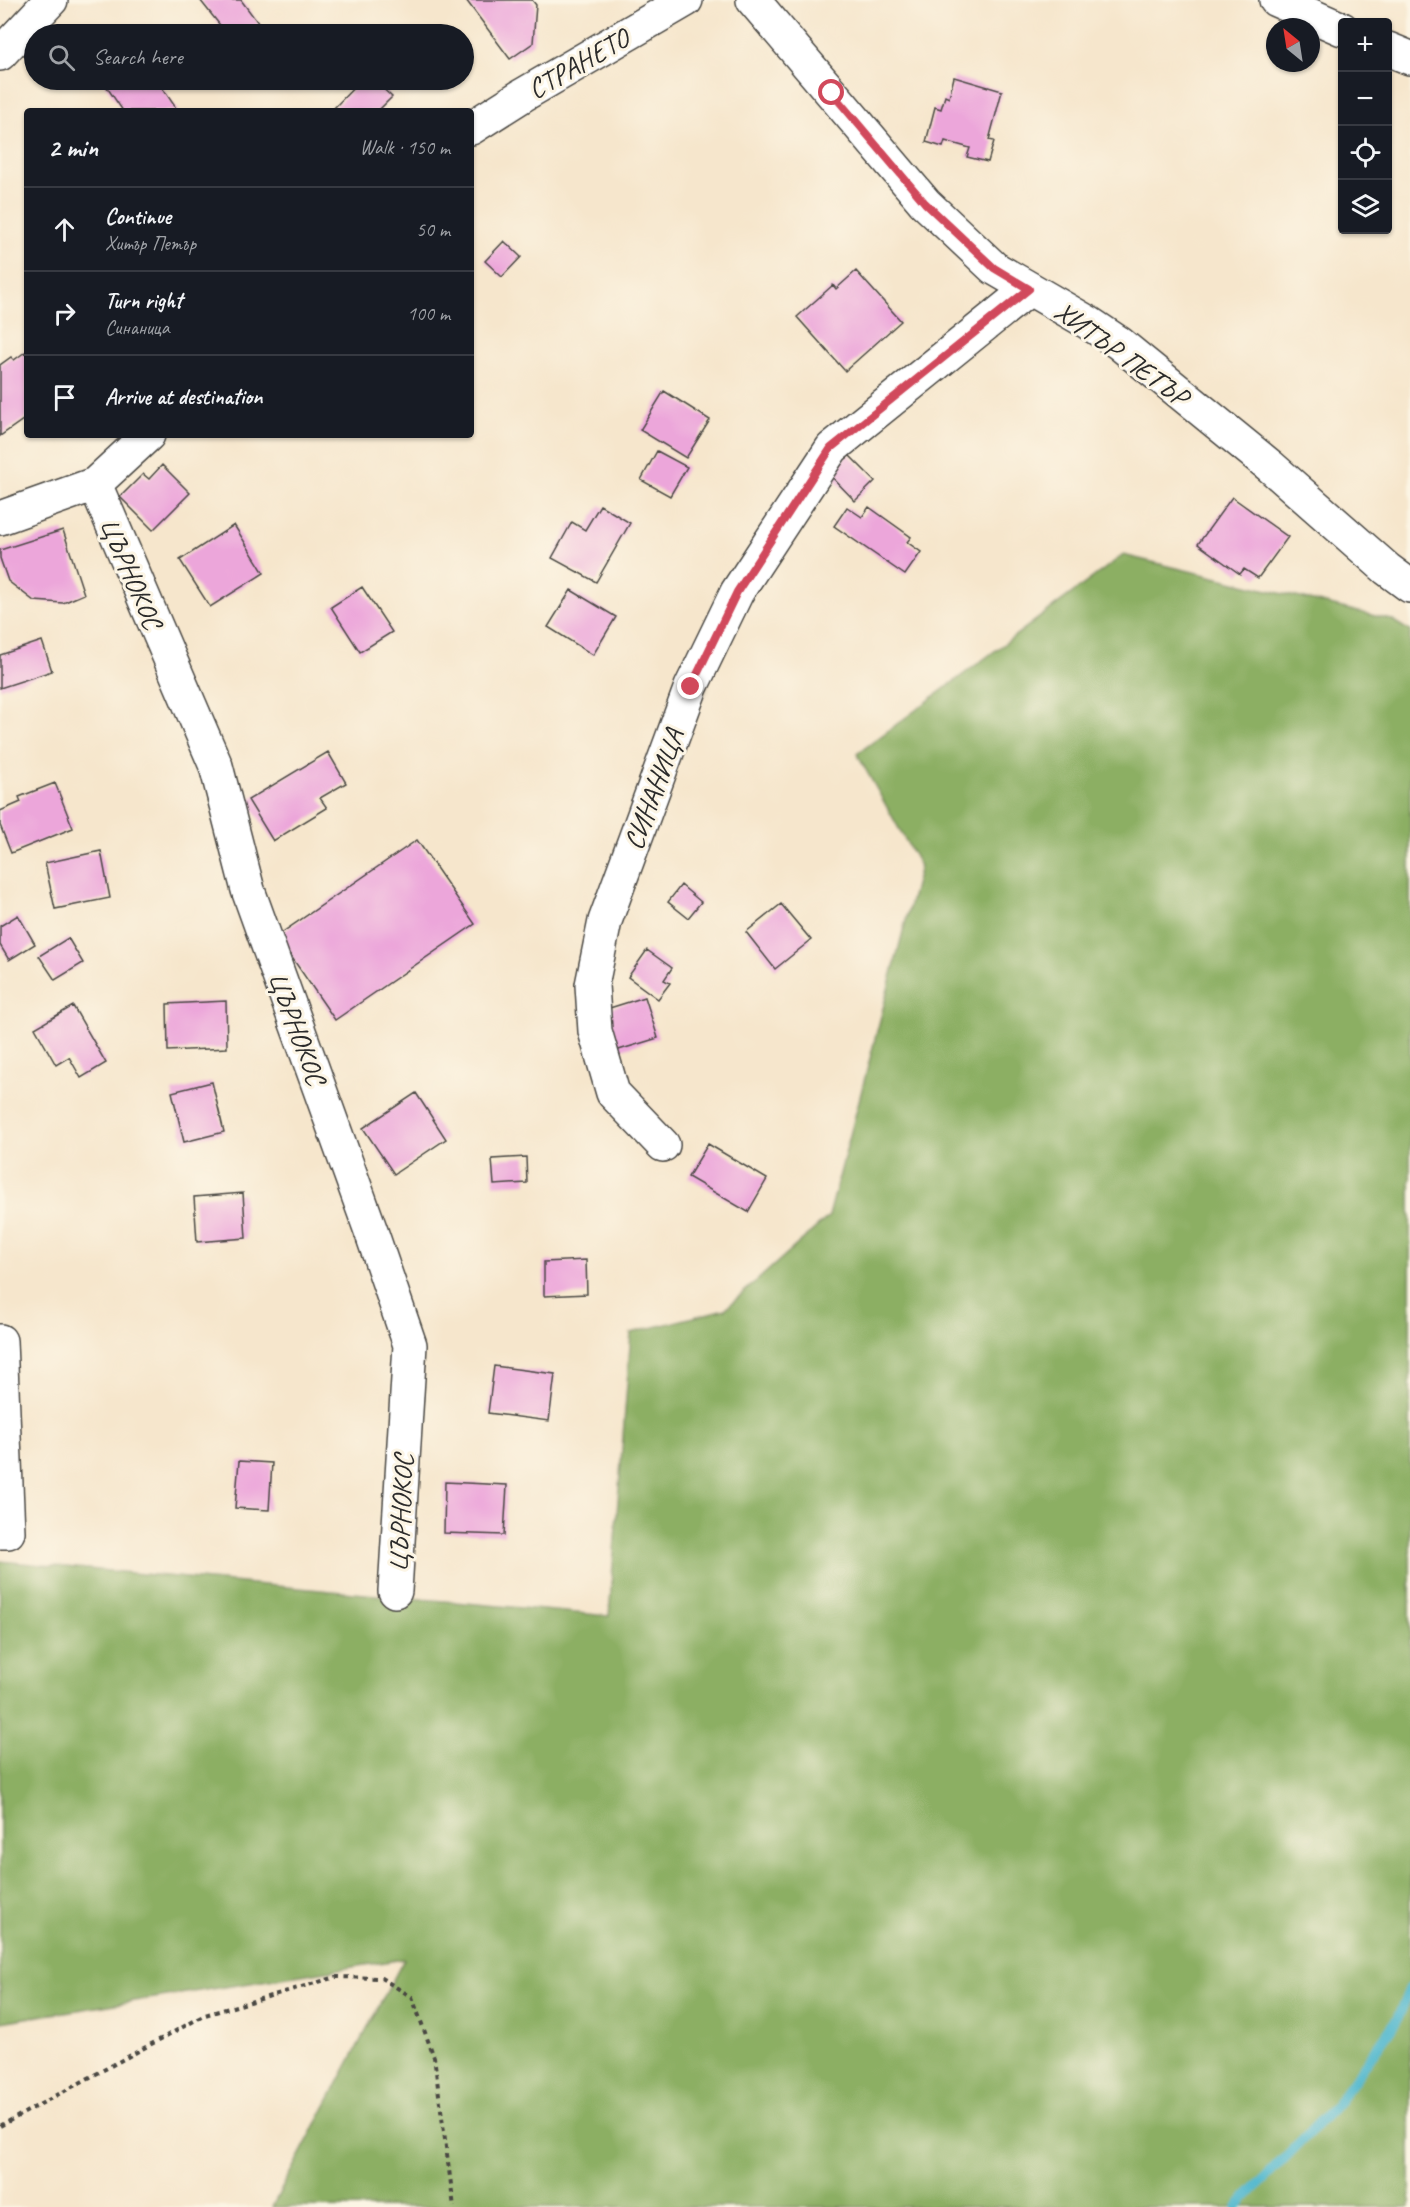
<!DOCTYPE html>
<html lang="en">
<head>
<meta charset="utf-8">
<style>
	body { margin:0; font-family:Caveat,sans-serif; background:#20242c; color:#f1f3f6 }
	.controls { position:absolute; right:18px; top:18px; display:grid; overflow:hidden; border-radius:6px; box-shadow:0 2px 4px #0004 }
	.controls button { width:54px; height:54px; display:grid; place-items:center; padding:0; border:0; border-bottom:2px solid #363941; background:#171b24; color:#f1f3f6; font:30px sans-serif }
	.compass { position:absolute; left:1266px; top:18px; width:54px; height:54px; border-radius:50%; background:#171b24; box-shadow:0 2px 4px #0004; rotate:330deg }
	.stop { position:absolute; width:18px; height:18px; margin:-14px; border:4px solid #d1495b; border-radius:50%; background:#fff }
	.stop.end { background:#d1495b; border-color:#fff; box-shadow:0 2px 6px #0008 }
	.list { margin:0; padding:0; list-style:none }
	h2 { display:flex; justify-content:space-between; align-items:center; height:78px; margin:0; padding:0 24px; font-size:26px }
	h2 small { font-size:20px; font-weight:400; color:#9ea1a6 }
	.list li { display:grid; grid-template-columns:39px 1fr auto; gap:18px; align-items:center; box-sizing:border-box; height:84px; padding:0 24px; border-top:2px solid #363941 }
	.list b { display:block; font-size:22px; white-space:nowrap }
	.list p { margin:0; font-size:20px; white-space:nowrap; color:#9ea1a6 }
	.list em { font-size:20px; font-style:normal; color:#9ea1a6 }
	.icon { flex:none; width:33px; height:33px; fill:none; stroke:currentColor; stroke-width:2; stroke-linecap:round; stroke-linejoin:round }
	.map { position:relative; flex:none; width:1410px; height:2207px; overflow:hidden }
	.search { position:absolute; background:#171b24; box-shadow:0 2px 4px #0004; left:24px; top:24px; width:450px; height:66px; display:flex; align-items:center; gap:15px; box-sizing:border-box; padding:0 21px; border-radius:33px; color:#9ea1a6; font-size:22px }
	.panel { position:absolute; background:#171b24; box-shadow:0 2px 4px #0004; left:24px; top:108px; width:450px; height:330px; border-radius:6px }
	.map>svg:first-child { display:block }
</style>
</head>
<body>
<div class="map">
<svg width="1410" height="2207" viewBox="0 0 1410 2207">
	<rect width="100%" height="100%" fill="#fcf5e5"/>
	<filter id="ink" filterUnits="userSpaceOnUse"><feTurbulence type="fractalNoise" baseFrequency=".0167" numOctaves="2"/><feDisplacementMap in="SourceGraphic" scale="12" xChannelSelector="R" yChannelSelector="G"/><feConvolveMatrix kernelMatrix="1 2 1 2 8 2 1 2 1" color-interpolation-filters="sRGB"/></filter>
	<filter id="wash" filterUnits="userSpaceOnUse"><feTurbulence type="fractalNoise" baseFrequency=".008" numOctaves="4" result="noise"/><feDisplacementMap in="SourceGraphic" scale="24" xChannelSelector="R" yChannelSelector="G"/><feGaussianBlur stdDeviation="1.35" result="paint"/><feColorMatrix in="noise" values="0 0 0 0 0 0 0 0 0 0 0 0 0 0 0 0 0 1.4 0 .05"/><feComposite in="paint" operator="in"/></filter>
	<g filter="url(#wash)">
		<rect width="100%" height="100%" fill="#f6e6cc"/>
		<path fill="#8caf63" stroke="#5c6d47" stroke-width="1.5" d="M1123,555L1392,620L1410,631V2207H272L404,1959L0,2022V1561L609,1616L631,1333L725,1309L829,1216L920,866L857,754Z"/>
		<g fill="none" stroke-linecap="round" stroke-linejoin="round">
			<path stroke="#50b7ce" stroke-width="10" d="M1237,2207L1337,2104L1397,2020L1410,1988"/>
		</g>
		<g id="blocks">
			<path fill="#eca6da" d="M200,0H241L259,24L245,34H227Z
				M466,0H532L536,5L533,43L510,59Z
				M954,77L1002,91L989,140L994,141L988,162L967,157L970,148L945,141L943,147L926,142L935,107L941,109L945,96L949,98Z
				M102,80H147L150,85L157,80L178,111H123Z
				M361,80H374L392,97L380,109L383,111H337L334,108Z
				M504,241L521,257L502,277L485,261Z
				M856,271L901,321L845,371L797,317L833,285L836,289Z
				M25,352L27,355V417L0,436V365L11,357L14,360Z
				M664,391L710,420L686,458L640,430Z
				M657,451L687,467L670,496L641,480Z
				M848,454L875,481L855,501L829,474Z
				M162,465L190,493L153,530L120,497L143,474L149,479Z
				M1232,497L1288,537L1258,578L1244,569L1240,574L1198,544Z
				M600,505L630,523L596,582L552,558L572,522L585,530Z
				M847,507L862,517L869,507L911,537L907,542L921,552L905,575L834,526Z
				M234,525L264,573L210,607L180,560Z
				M63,530L84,594L63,603L34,601L8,581L0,558V550Z
				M362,587L392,632L360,652L331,607Z
				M571,590L616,617L593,655L548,627Z
				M42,641L52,671L0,688V655Z
				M328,752L346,783L320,798L327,808L273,841L248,800Z
				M55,783L73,828L11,853L0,825V811L21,802L19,797Z
				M417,840L475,924L335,1020L277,936Z
				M101,851L110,898L55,909L45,863Z
				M681,885L701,902L688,918L668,902Z
				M781,904L811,940L775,969L746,932Z
				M18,915L35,944L9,960L0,945V926Z
				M68,938L83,963L55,980L39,956Z
				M647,950L672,968L664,980L670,983L658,999L628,977Z
				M645,997L658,1038L612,1052L600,1011Z
				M226,1001L227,1048L168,1051L167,1004Z
				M73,1006L106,1063L81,1078L69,1057L56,1065L35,1028Z
				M212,1082L224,1132L184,1142L172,1092Z
				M416,1093L446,1139L394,1174L363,1128Z
				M708,1144L767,1179L748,1212L688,1177Z
				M526,1157L527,1183L494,1185L492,1159Z
				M243,1193L246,1238L197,1242L194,1197Z
				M586,1260L587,1294L544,1296V1262Z
				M494,1366L555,1374L549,1421L488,1413Z
				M239,1461L272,1463L269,1510L235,1508Z
				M445,1482L507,1485L504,1535L444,1533Z"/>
		</g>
	</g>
	<g filter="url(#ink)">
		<use href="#blocks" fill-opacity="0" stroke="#494743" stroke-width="1.5"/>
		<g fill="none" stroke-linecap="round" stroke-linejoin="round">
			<defs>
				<path id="street" d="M753,0L925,203L994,268L1089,323L1119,343L1270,466L1387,569L1410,586
					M1276,0L1342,29
					M1388,49L1410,58
					M0,54L51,0
					M471,128L523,95L686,0
					M95,484L216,766L248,890L372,1234L410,1345L395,1591
					M0,518L95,484L148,435
					M663,1145L613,1093L595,1031L592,985L605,921L691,687L737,592L832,448L1029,289
					M0,1341L8,1532H0"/>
			</defs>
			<use href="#street" stroke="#494743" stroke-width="36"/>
			<path stroke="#494743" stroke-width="4" stroke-dasharray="4.5 4.5" stroke-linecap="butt" d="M0,2126L205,2015L336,1977L381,1978L412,1997L434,2057L454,2207"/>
			<use href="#street" stroke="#fff" stroke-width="33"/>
		</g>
	</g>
	<g fill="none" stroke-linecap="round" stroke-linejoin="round" filter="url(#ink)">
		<path stroke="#d1495b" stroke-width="8" d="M691,687L737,592L831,448L1029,289L994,268L925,203L832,93"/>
	</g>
	<g text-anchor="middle" stroke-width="6" stroke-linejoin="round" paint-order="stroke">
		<g font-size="28" fill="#2b2b2b" stroke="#fcf5e5">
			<text transform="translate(578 63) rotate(-30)" y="10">СТРАНЕТО</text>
			<text transform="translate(1122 353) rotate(36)" y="10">ХИТЪР ПЕТЪР</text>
			<text transform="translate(132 573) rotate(67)" y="10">ЦЪРНОКОС</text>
			<text transform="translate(653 789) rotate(-70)" y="10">СИНАНИЦА</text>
			<text transform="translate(298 1028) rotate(70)" y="10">ЦЪРНОКОС</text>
			<text transform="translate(400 1513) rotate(-87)" y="10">ЦЪРНОКОС</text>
		</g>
	</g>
</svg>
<div class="controls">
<button>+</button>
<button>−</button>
<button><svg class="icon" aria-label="locate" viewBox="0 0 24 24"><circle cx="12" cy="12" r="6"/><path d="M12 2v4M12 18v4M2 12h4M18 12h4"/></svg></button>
<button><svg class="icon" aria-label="layers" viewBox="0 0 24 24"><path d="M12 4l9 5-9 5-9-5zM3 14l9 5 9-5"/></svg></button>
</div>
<svg class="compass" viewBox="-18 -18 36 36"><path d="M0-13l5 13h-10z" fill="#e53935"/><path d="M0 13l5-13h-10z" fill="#9ea1a6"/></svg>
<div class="stop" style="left:832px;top:93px"></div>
<div class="stop end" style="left:691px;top:687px"></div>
<div class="search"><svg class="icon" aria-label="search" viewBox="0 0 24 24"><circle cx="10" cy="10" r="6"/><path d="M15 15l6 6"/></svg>Search here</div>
<section class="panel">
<h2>2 min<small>Walk · 150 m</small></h2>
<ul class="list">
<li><svg class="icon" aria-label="ahead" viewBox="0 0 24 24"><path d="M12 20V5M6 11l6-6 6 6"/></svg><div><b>Continue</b><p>Хитър Петър</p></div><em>50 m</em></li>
<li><svg class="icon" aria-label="right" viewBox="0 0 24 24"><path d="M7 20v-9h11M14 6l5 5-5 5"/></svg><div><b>Turn right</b><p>Синаница</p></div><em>100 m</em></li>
<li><svg class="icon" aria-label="arrive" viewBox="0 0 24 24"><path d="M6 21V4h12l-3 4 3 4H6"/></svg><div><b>Arrive at destination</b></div></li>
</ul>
</section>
</div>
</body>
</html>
